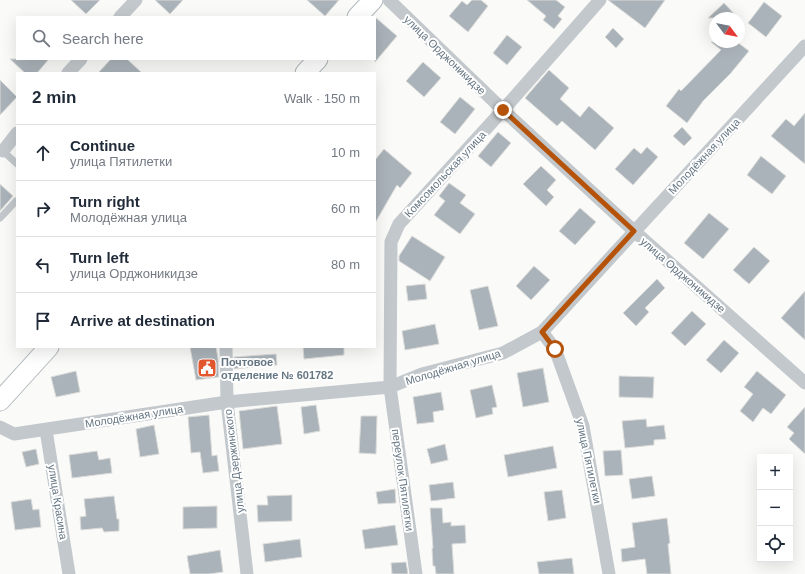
<!DOCTYPE html>
<html lang="en">
<head>
<meta charset="utf-8">
<style>
	body { margin:0; font-family:Helvetica,sans-serif; background:#f2f2f3; color:#1f2937 }
	.controls { position:absolute; right:12px; bottom:12px; display:grid; overflow:hidden; border-radius:0px; box-shadow:0 4px 16px #0002 }
	.controls button { width:36px; height:36px; display:grid; place-items:center; padding:0; border:0; border-bottom:1px solid #e0e1e3; background:#fff; color:#1f2937; font:20px sans-serif }
	.compass { position:absolute; left:709px; top:12px; width:36px; height:36px; border-radius:50%; background:#fff; box-shadow:0 4px 16px #0002; rotate:122deg }
	.stop { position:absolute; width:12px; height:12px; margin:-9px; border:3px solid #b45309; border-radius:50%; background:#fff }
	.stop.end { background:#b45309; border-color:#fff; box-shadow:0 1px 4px #0008 }
	.list { margin:0; padding:0; list-style:none }
	h2 { display:flex; justify-content:space-between; align-items:center; height:52px; margin:0; padding:0 16px; font-size:17px }
	h2 small { font-size:13px; font-weight:400; color:#747a83 }
	.list li { display:grid; grid-template-columns:26px 1fr auto; gap:12px; align-items:center; box-sizing:border-box; height:56px; padding:0 16px; border-top:1px solid #e0e1e3 }
	.list b { display:block; font-size:15px; white-space:nowrap }
	.list p { margin:0; font-size:13px; white-space:nowrap; color:#747a83 }
	.list em { font-size:13px; font-style:normal; color:#747a83 }
	.icon { flex:none; width:22px; height:22px; fill:none; stroke:currentColor; stroke-width:2; stroke-linecap:round; stroke-linejoin:round }
	.map { position:relative; flex:none; width:805px; height:574px; overflow:hidden }
	.search { position:absolute; background:#fff; box-shadow:0 4px 16px #0002; left:16px; top:16px; width:360px; height:44px; display:flex; align-items:center; gap:10px; box-sizing:border-box; padding:0 14px; border-radius:0px; color:#747a83; font-size:15px }
	.panel { position:absolute; background:#fff; box-shadow:0 4px 16px #0002; left:16px; top:72px; width:360px; height:276px; border-radius:0px }
	.map>svg:first-child { display:block }
</style>
</head>
<body>
<div class="map">
<svg width="805" height="574" viewBox="0 0 805 574">
	<rect width="100%" height="100%" fill="#fafaf8"/>
	<path fill="#aab3b9" stroke="#dcdcda" d="M71,0H100L86,14Z
		M155,0H183L170,14Z
		M307,0H339L325,16Z
		M472,0H481L488,6L468,32L449,16L462,1L467,5Z
		M527,0H556L565,7L558,16L562,19L554,29L543,20L546,16Z
		M608,0H665L645,28Z
		M764,2L782,16L766,37L748,23Z
		M724,3L738,18H708Z
		M375,17L397,36L375,62Z
		M613,28L624,39L616,48L605,37Z
		M507,35L522,47L507,65L493,53Z
		M711,42H737L749,51L730,74L703,101L687,123L666,106L679,89L681,91L721,50Z
		M10,59H49L37,73H25Z
		M111,59H127L142,73H98Z
		M423,62L441,78L424,97L406,81Z
		M549,70L569,88L560,99L580,117L589,106L614,128L595,150L562,121L557,126L525,98Z
		M0,80L17,97L0,115Z
		M460,97L475,109L455,134L440,122Z
		M805,113V164L771,136L786,119L794,126Z
		M682,127L692,138L684,146L673,136Z
		M498,132L511,143L491,167L478,156Z
		M647,147L658,157L633,185L615,169L634,148L641,154Z
		M384,149L412,173L400,188L397,185L375,223V160Z
		M761,156L786,176L772,194L747,175Z
		M541,166L556,180L547,190L554,197L546,206L523,184Z
		M449,183L466,195L460,203L475,214L460,234L434,215L445,201L439,196Z
		M0,184L13,196L0,211Z
		M580,208L596,222L575,245L559,231Z
		M709,213L729,229L703,259L684,243Z
		M412,236L445,257L430,281L399,261V256Z
		M754,247L770,261L749,284L733,270Z
		M534,266L550,280L531,300L516,286Z
		M657,279L665,288L645,308L649,312L636,326L623,313Z
		M425,284L427,299L408,301L406,286Z
		M488,286L498,326L479,330L470,290Z
		M805,291V340L781,318Z
		M692,311L706,324L685,346L671,333Z
		M435,324L439,344L405,350L402,331Z
		M724,340L739,353L721,373L706,360Z
		M190,347H216L218,358L219,377L196,380Z
		M303,347H344V355L304,359Z
		M276,354L277,365L234,369V357Z
		M543,368L549,402L523,407L517,373Z
		M76,371L80,392L56,397L51,377Z
		M757,371L786,395L771,414L763,408L753,422L740,411L753,394L744,387Z
		M619,376L654,377L653,398L619,397Z
		M492,385L497,407L492,408L493,414L476,418L470,390Z
		M441,392L444,410L433,412L434,422L417,424L413,397Z
		M316,405L320,431L304,434L301,407Z
		M277,406L282,444L243,449L239,411Z
		M805,407V454L789,439L794,433L787,427Z
		M209,415L212,456L217,455L219,471L203,473L200,452L191,453L188,417Z
		M361,416H377L376,454L359,453Z
		M646,419L647,427L664,425L666,439L654,440V445L625,448L622,421Z
		M154,425L159,454L140,457L136,429Z
		M445,444L448,460L431,464L427,449Z
		M553,446L557,468L508,477L504,455Z
		M36,449L39,464L26,467L22,452Z
		M621,450L623,475L605,476L603,451Z
		M97,451L99,460L110,458L112,473L72,478L69,455Z
		M652,476L655,496L632,499L629,479Z
		M453,482L455,498L431,501L429,485Z
		M395,489L396,503L378,504L376,492Z
		M562,490L566,518L548,521L544,492Z
		M292,495V521L258,522L257,505H268L267,496Z
		M114,496L117,519H119V531L104,532L102,528L81,530L80,517L86,516L84,499Z
		M31,499L33,510L39,509L41,527L15,530L11,502Z
		M217,506V528L183,529V507Z
		M430,508H442L443,523L451,522V526L465,525L466,543L452,544L454,574H436L435,566H433L432,549L433,548Z
		M667,518L670,543L668,544L671,574H647L645,559L622,562L621,549L635,547L632,523Z
		M395,525L398,545L365,549L362,530Z
		M300,539L302,557L265,562L263,544Z
		M220,550L223,572L209,574H190L187,556Z
		M572,558L574,574H539L537,562Z
		M406,562L408,574H392L391,563Z"/>
	<g fill="none" stroke-linecap="round" stroke-linejoin="round">
		<defs>
			<path id="secondary" d="M357,17L373,0
				M305,73L318,59
				M0,401L49,347"/>
		</defs>
		<use href="#secondary" stroke="#b3babf" stroke-width="21"/>
		<path stroke="#c3c8cc" stroke-width="7" d="M2,150L17,164
			M0,218L16,201"/>
		<path stroke="#c3c8cc" stroke-width="13" d="M389,0L503,110L634,231L805,383
			M120,17L136,0
			M68,73L81,59
			M3,151L17,133
			M542,332L555,349L583,426L609,574
			M226,347L227,402L247,574
			M0,427L14,434L227,402L390,387L422,374L503,353L542,332L805,46
			M46,430L69,574
			M416,574L390,387L391,242L399,224L503,110L600,0"/>
		<use href="#secondary" stroke="#fff" stroke-width="19"/>
	</g>
	<g fill="none" stroke-linecap="round" stroke-linejoin="round">
		<path stroke="#b45309" stroke-width="5" d="M503,110L634,231L542,332L555,349"/>
	</g>
	<defs>
		<symbol id="civic-square" viewBox="-11 -11 22 22"><rect x="-9" y="-9" width="18" height="18" rx="4" fill="#e4572e" stroke="#fff"/><path d="M-.6-6.5H3V-4.5H.6V-3L4-1V1h2V6H-6V1h2V-1L-.6-3ZM-1.2 2.5V6h2.4V2.5Z" fill="#fff"/></symbol>
	</defs>
	<g fill-rule="evenodd">
		<use href="#civic-square" x="196" y="357" width="22" height="22"/>
	</g>
	<g text-anchor="middle" stroke-width="4" stroke-linejoin="round" paint-order="stroke">
		<g font-size="11" fill="#657683" stroke="#fff">
			<text transform="translate(445 55) rotate(44)" y="4">улица Орджоникидзе</text>
			<text transform="translate(704 156) rotate(-47)" y="4">Молодёжная улица</text>
			<text transform="translate(445 174) rotate(-47)" y="4">Комсомольская улица</text>
			<text transform="translate(683 275) rotate(41)" y="4">улица Орджоникидзе</text>
			<text transform="translate(453 367) rotate(-17)" y="4">Молодёжная улица</text>
			<text transform="translate(134 416) rotate(-9)" y="4">Молодёжная улица</text>
			<text transform="translate(234 461) rotate(-97)" y="4">улица Дзержинского</text>
			<text transform="translate(589 461) rotate(78)" y="4">улица Пятилетки</text>
			<text transform="translate(403 480) rotate(82)" y="4">переулок Пятилетки</text>
			<text transform="translate(58 502) rotate(81)" y="4">улица Красина</text>
		</g>
		<g font-size="11" font-weight="bold" fill="#657683" stroke="#fff" text-anchor="start">
			<text x="221" y="366">Почтовое<tspan x="221" dy="13">отделение № 601782</tspan></text>
		</g>
	</g>
</svg>
<div class="controls">
<button>+</button>
<button>−</button>
<button><svg class="icon" aria-label="locate" viewBox="0 0 24 24"><circle cx="12" cy="12" r="6"/><path d="M12 2v4M12 18v4M2 12h4M18 12h4"/></svg></button>
</div>
<svg class="compass" viewBox="-18 -18 36 36"><path d="M0-13l5 13h-10z" fill="#e53935"/><path d="M0 13l5-13h-10z" fill="#747a83"/></svg>
<div class="stop" style="left:555px;top:349px"></div>
<div class="stop end" style="left:503px;top:110px"></div>
<div class="search"><svg class="icon" aria-label="search" viewBox="0 0 24 24"><circle cx="10" cy="10" r="6"/><path d="M15 15l6 6"/></svg>Search here</div>
<section class="panel">
<h2>2 min<small>Walk · 150 m</small></h2>
<ul class="list">
<li><svg class="icon" aria-label="ahead" viewBox="0 0 24 24"><path d="M12 20V5M6 11l6-6 6 6"/></svg><div><b>Continue</b><p>улица Пятилетки</p></div><em>10 m</em></li>
<li><svg class="icon" aria-label="right" viewBox="0 0 24 24"><path d="M7 20v-9h11M14 6l5 5-5 5"/></svg><div><b>Turn right</b><p>Молодёжная улица</p></div><em>60 m</em></li>
<li><svg class="icon" aria-label="left" viewBox="0 0 24 24"><path d="M17 20v-9H6M10 6l-5 5 5 5"/></svg><div><b>Turn left</b><p>улица Орджоникидзе</p></div><em>80 m</em></li>
<li><svg class="icon" aria-label="arrive" viewBox="0 0 24 24"><path d="M6 21V4h12l-3 4 3 4H6"/></svg><div><b>Arrive at destination</b></div></li>
</ul>
</section>
</div>
</body>
</html>
